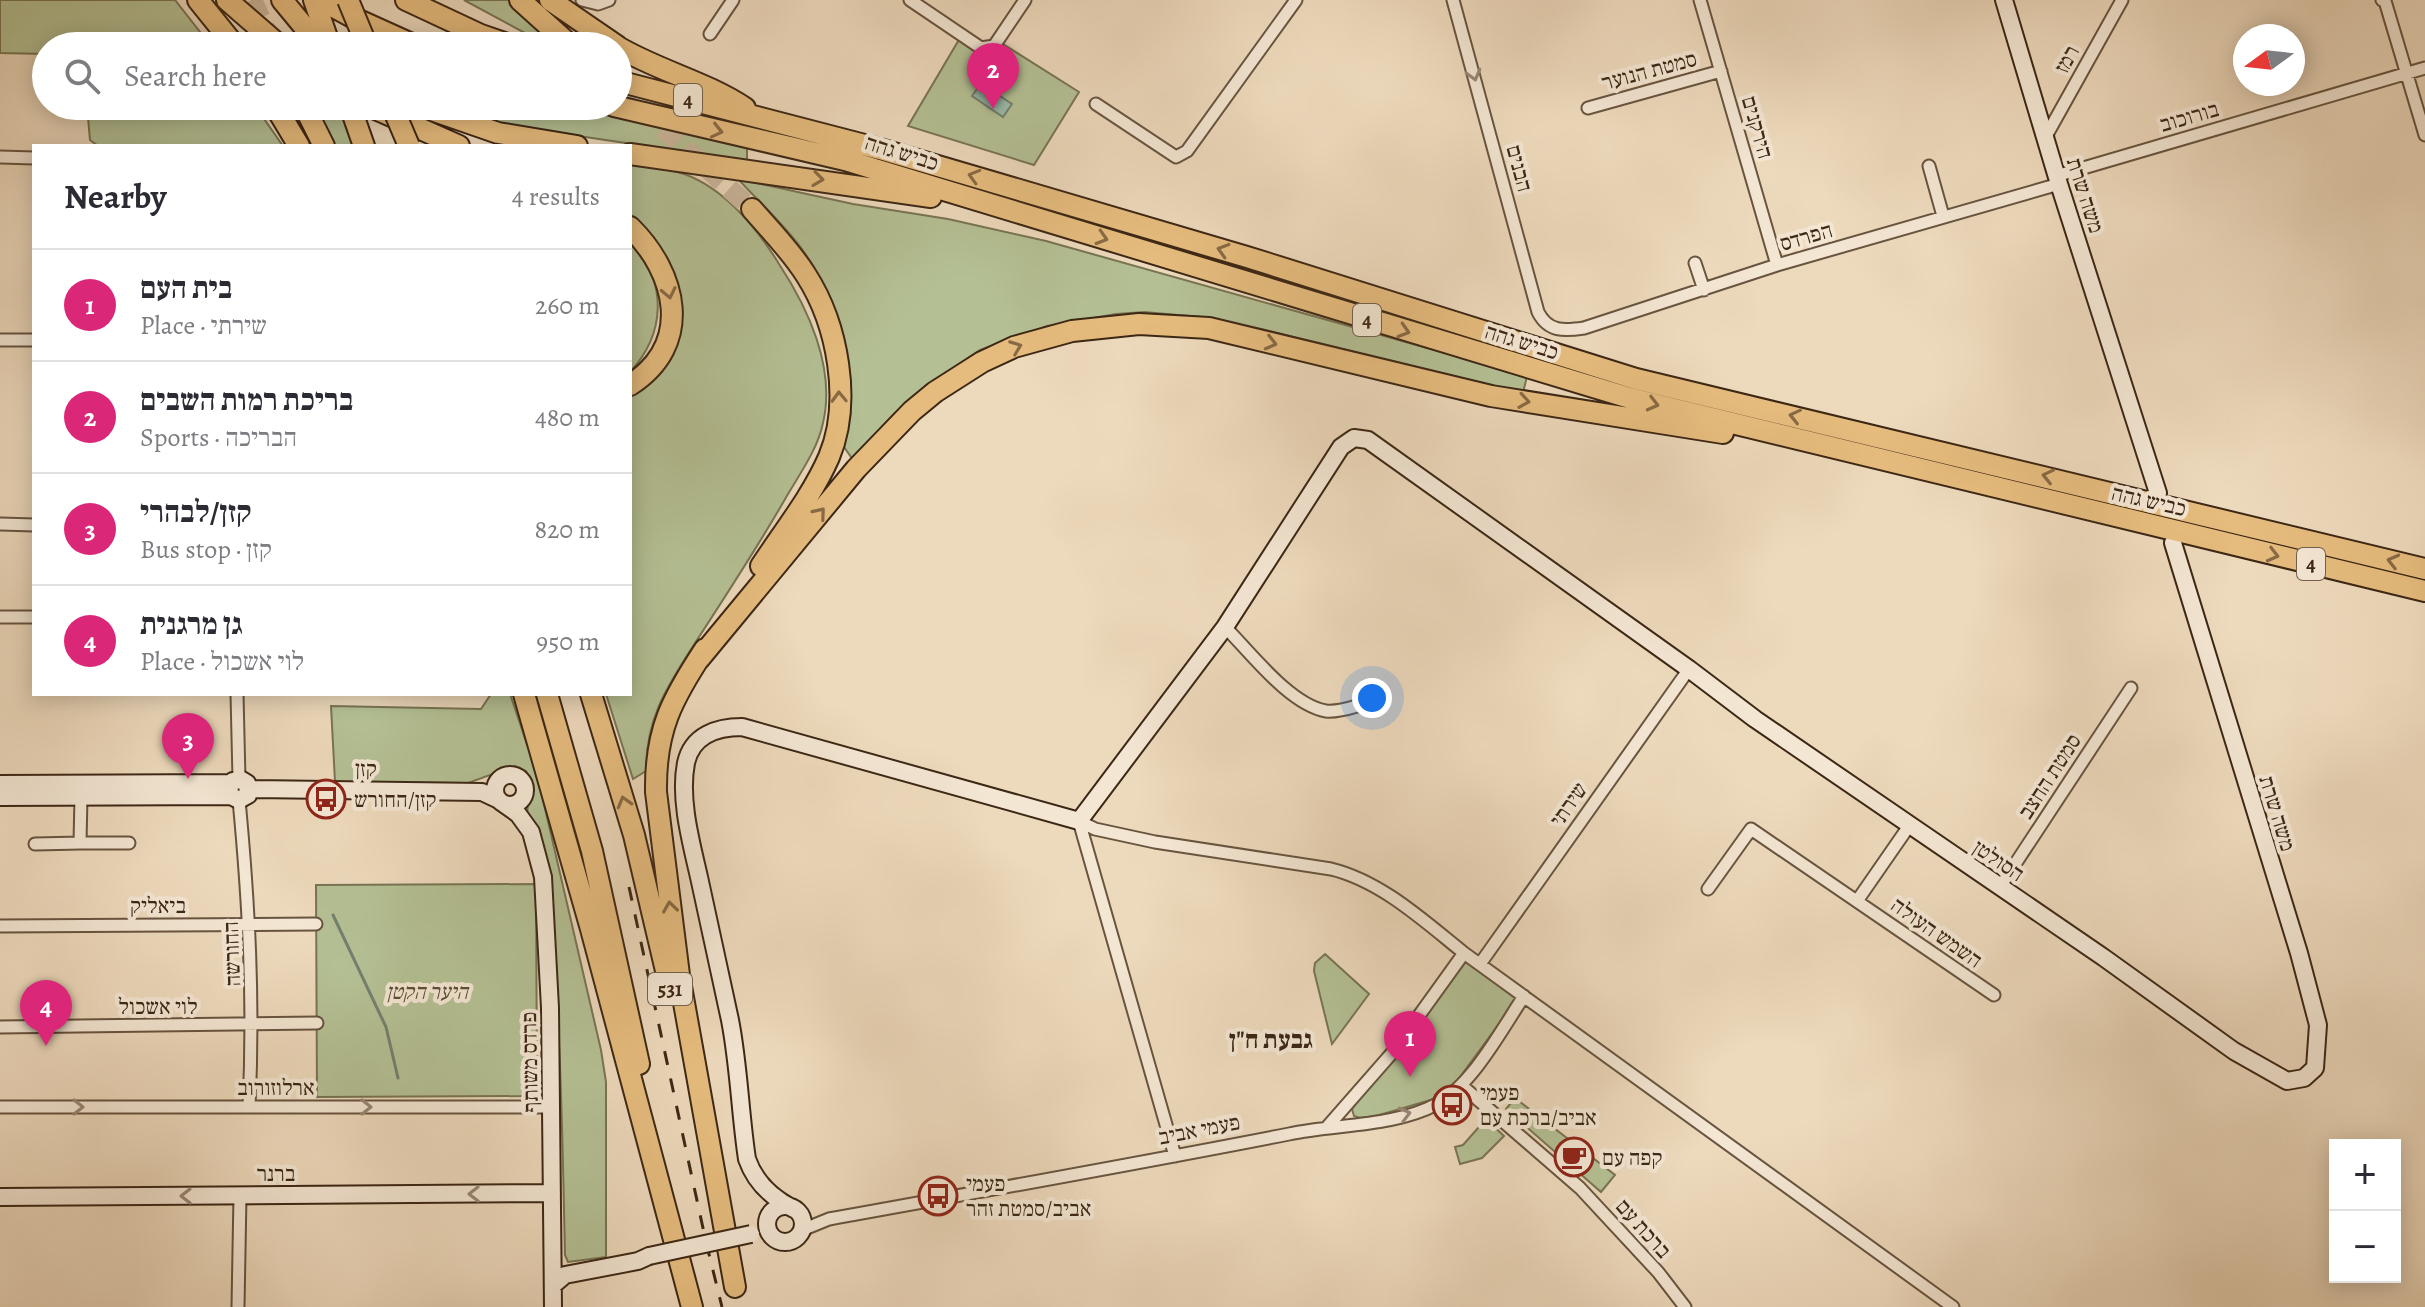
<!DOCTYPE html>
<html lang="en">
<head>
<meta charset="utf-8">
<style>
	body { margin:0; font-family:Alegreya,"Frank Ruhl Libre",serif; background:#f2f2f3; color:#2b2b33 }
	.controls { position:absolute; right:24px; bottom:24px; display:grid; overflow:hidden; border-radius:0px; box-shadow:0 4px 20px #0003 }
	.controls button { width:72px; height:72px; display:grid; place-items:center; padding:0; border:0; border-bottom:2px solid #e1e1e2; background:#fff; color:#2b2b33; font:40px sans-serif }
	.compass { position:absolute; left:2233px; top:24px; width:72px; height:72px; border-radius:50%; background:#fff; box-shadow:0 4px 20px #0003; rotate:255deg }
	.you { position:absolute; left:1372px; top:698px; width:28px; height:28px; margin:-20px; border:6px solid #fff; border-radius:50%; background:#1a73e8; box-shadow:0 0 0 12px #1a73e833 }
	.badge { display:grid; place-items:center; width:52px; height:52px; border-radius:50%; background:#db2777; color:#fff; font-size:26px; font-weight:700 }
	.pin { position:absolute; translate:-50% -66px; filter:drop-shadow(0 2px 4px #0008) }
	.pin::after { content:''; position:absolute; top:42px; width:28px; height:24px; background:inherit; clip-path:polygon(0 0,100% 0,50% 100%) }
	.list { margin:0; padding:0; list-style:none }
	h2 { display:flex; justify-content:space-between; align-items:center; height:104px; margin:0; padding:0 32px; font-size:34px }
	h2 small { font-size:26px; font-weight:400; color:#7c7c81 }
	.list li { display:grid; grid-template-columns:52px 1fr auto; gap:24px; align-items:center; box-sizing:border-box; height:112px; padding:0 32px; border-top:2px solid #e1e1e2 }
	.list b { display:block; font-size:30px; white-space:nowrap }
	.list p { margin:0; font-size:26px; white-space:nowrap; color:#7c7c81 }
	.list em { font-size:26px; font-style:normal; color:#7c7c81 }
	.icon { flex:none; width:44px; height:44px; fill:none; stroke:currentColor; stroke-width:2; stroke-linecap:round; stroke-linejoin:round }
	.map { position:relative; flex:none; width:2425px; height:1307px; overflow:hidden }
	.search { position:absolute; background:#fff; box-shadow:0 4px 20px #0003; left:32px; top:32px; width:600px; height:88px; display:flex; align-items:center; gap:20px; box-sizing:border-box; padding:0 28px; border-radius:44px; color:#7c7c81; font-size:30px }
	.panel { position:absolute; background:#fff; box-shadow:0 4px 20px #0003; left:32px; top:144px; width:600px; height:552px; border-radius:0px }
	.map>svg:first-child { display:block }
</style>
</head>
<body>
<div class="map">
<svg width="2425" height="1307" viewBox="0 0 2425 1307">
	<rect width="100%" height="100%" fill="#edd9bc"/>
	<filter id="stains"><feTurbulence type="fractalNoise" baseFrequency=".0025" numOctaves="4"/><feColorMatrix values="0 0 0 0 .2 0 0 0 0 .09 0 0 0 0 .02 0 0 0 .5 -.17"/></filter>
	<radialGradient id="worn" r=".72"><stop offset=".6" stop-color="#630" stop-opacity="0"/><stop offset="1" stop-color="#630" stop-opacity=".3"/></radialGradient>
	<path fill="#b4c094" stroke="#787454" stroke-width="2" d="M0,0H175L211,46H46V54L0,53Z
		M464,0H508L557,43L555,46H549Z
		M960,38L991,58L1003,44L1079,92L1034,165L908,126Z
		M87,106H255L283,146H98L90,140Z
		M312,106C349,106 345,113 357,146H332Z
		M435,106H553L638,121L747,146V161L504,125Z
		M630,164C647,167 667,168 684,174C724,188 757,228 779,264C808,308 836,368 823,423C818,448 801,472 788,494C759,545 727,594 695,643C667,687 646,717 646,771L633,779L606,694H630V397L642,388L677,331L649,235L630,214Z
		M738,179L853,204L948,219L1046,241L1527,376L1523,393L1261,329L1202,317L1144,312L1116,314L1047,326L980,350L924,388L893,415L853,460L842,444C860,377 843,309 804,252C786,226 760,203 738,179Z
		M630,244C669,282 665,334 630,372Z
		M491,694H510L537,774L601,1050L606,1082V1257L568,1262L565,1255C562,1125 561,994 544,864C541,848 531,834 528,818C525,799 534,790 526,771L515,766L468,783L335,782L331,706L481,709Z
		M536,884L537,1096L317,1097L316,885Z
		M1325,954L1369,994L1332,1044L1314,971L1315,963Z
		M1466,960L1518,998L1457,1081L1434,1099L1376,1116L1360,1118L1354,1116L1352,1109Z
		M1515,1098L1615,1175L1601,1192L1506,1109Z
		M1486,1119L1504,1136L1482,1158L1460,1164L1455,1147L1463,1145Z"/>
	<path fill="#9abbab" stroke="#74806f" stroke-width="2" d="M991,69L1007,79L997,94L1012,104L1003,117L972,96Z"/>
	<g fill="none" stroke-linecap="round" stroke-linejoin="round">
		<path stroke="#74806f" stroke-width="3" d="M333,915L386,1027L398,1078"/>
		<path stroke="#cab59b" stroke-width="20" stroke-dasharray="20 10" stroke-linecap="butt" d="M252,0L269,36
			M618,88L752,209"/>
		<defs>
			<path id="street" d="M582,0L598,4L609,0
				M910,0L981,48L994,46L1025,0
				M1453,0L1538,312C1548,332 1564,331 1584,328L1777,265L2059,184
				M1700,0L1777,265
				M2382,0L2385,1L2425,135
				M710,34L733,0
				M1096,104L1176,157L1187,151L1296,0
				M1588,108L1721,71
				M2045,138L2122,0
				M0,157L34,158
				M1929,166L1943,216
				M2056,176L2425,68
				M1695,263L1704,290
				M0,340H34
				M0,524L34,525
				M0,617H34
				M1225,627C1250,652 1290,705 1326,711C1336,712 1347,709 1357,706
				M237,694L239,779
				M81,796L80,843H129
				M239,800C249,905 254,1002 249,1107
				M1079,821L1095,829L1155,842L1331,869C1381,881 1424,921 1464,953L1953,1307
				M1079,821L1175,1156
				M35,844L80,843
				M2000,887L2131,688
				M1708,889L1751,829L1994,995
				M1857,901L1909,826
				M0,926L316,924
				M1480,964L1689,669
				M0,1027L317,1023
				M1461,1085L1580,1188L1658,1272L1685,1307
				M0,1107H551
				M1328,1126L1392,1053L1464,953
				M802,1230L829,1219C983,1191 1136,1164 1289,1134C1337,1124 1394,1127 1437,1104C1473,1084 1502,1029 1524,996
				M238,1307L240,1195"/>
			<path id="secondary" d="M2004,0L2059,184L2158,493
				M495 790a15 15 0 1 1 30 0a15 15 0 1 1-30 0Z
				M0,784L231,783
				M249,789L482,792L499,800
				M0,797L231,796L239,800L248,795L247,783L242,780L233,781L229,789L231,796
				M504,804L518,814L531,832L543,877L550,1008L553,1307
				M0,1197L552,1193
				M767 1224a18 18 0 1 1 36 0a18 18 0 1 1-36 0Z
				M794,1209C772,1198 755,1182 747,1159C740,1113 739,1066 730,1020C720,972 709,925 699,877C691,842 679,799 686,763C692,735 717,727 742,727L1079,821L1225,627L1341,447L1354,438L1368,440L1689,669L1755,719L2103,957L2234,1051L2287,1081L2304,1078L2315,1068L2318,1025L2299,953L2173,543
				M553,1285L565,1275L638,1261L649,1256"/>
			<path id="highway" d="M198,0L235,46
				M227,0L280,46
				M282,0L320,46
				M314,0L330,46
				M321,0L354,18L416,46
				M406,0L481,35L513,46
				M520,0L571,46
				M550,0L617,46
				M618,47C659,71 706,82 745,108
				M618,81L880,149L1247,257L1636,379L2425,569
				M275,106L299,146
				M304,106L324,146
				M350,106L364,146
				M369,106L459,146
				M420,106L498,133L577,146
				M614,106L845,160L1633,399L2425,591
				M630,154L931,197
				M752,209C770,230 791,251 806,275C838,325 852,402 829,457C812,496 784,531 761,566
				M630,227C677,273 694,344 630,385
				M705,649C672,699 655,730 656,792L679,975L735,1287
				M699,659L856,469L912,411L935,392L982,362L1014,347L1072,331L1139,324L1209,328L1491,396L1723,433
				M524,694L591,929L692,1307
				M547,694L592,851L639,1064
				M591,694L634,835L667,975"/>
		</defs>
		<use href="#street" stroke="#68543f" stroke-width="15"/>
		<use href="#secondary" stroke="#3c2715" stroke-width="20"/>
		<use href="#highway" stroke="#3c2715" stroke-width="24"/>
		<use href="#street" stroke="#f3e6d3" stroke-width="11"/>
		<use href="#secondary" stroke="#f3e6d3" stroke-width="16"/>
		<use href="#highway" stroke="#e6bc7e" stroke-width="20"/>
		<path stroke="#3c2715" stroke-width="3" stroke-dasharray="14 14" stroke-linecap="butt" d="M629,887L706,1242L722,1307"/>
		<defs>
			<path id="secondary-bridge" d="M649,1256L751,1234"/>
			<path id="highway-bridge" d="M348,0L367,46
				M392,106L409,146"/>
		</defs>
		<use href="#secondary-bridge" stroke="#3c2715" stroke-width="20" stroke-linecap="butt"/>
		<use href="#highway-bridge" stroke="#3c2715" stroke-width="24" stroke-linecap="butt"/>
		<use href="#secondary-bridge" stroke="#f3e6d3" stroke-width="16"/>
		<use href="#highway-bridge" stroke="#e6bc7e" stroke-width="20"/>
	</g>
	<defs><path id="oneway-chevron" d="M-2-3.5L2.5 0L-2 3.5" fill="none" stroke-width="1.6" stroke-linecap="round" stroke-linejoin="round" transform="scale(2)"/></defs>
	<g stroke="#988674">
		<use href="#oneway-chevron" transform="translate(1474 75) rotate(75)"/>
		<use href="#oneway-chevron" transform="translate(78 1107)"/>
		<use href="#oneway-chevron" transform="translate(366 1107)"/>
		<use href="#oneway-chevron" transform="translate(1405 1114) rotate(-15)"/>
		<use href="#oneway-chevron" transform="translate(474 1194) rotate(180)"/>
		<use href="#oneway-chevron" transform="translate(186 1196) rotate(180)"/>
	</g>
	<g stroke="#886a44">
		<use href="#oneway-chevron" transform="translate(717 131) rotate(13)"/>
		<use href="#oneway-chevron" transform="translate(974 176) rotate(-164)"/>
		<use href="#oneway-chevron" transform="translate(818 179) rotate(8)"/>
		<use href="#oneway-chevron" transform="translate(1102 238) rotate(17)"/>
		<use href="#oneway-chevron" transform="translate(1223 250) rotate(-163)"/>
		<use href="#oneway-chevron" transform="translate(669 293) rotate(78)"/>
		<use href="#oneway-chevron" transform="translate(1404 331) rotate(17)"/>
		<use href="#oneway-chevron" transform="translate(1271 343) rotate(14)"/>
		<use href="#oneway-chevron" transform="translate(1016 347) rotate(-21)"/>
		<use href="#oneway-chevron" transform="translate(839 397) rotate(-92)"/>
		<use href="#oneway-chevron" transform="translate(1524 401) rotate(9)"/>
		<use href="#oneway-chevron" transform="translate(1653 404) rotate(14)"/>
		<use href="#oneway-chevron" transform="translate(1795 416) rotate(-167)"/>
		<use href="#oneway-chevron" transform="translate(2048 476) rotate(-167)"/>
		<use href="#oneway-chevron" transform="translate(820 513) rotate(-50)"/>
		<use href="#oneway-chevron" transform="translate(2273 555) rotate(14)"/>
		<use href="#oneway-chevron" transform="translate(2393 561) rotate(-166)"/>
		<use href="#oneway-chevron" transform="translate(624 802) rotate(-106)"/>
		<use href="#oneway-chevron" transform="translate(670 907) rotate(-98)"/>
	</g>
	<defs>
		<symbol id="bus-ring" viewBox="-11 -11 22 22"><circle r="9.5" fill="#f3e6d3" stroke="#8f2418" stroke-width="1.5"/><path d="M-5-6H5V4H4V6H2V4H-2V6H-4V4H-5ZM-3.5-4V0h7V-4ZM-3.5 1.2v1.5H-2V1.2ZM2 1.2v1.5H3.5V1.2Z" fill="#8f2418"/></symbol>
		<symbol id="cafe-ring" viewBox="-11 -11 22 22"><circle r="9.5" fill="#f3e6d3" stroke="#8f2418" stroke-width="1.5"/><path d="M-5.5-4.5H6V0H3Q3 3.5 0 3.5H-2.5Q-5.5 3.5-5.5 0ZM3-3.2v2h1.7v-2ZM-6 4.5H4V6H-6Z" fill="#8f2418"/></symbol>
	</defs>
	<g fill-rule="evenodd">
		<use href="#bus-ring" x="304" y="777" width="44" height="44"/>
		<use href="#bus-ring" x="1430" y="1083" width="44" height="44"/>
		<use href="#cafe-ring" x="1552" y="1135" width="44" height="44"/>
		<use href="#bus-ring" x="916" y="1174" width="44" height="44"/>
	</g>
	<g text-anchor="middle" stroke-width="8" stroke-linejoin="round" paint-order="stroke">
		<g fill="#f3e6d3" stroke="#73604e" stroke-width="2">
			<rect x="674" y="84" width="28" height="32" rx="6"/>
			<rect x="1353" y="304" width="28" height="32" rx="6"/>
			<rect x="2297" y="548" width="28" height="32" rx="6"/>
			<rect x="648" y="973" width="44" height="32" rx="6"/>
		</g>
		<g font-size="20" font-weight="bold" fill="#3c2715">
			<text x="688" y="107">4</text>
			<text x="1367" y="327">4</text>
			<text x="2311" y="571">4</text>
			<text x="670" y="996">531</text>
		</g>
		<g font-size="22" fill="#3c2715" stroke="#f3e6d3">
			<text transform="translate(2066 59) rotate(-61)" y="8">רמז</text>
			<text transform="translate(1649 70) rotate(-15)" y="8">סמטת הנוער</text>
			<text transform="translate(2189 116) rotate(-16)" y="8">בורוכוב</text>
			<text transform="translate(1758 127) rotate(74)" y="8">הירקנים</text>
			<text transform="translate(902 152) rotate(17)" y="8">כביש גהה</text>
			<text transform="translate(1520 168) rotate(75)" y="8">הבנים</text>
			<text transform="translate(2086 195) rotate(72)" y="8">משה שרת</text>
			<text transform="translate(1806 236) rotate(-16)" y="8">הפרדס</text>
			<text transform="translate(1522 341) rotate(17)" y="8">כביש גהה</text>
			<text transform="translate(2149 500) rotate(13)" y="8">כביש גהה</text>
			<text transform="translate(366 768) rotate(1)" y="8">קזן</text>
			<text transform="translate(2049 776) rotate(-57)" y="8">סמטת החצב</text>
			<text transform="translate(1568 804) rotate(-55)" y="8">שירתי</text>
			<text transform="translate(2278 813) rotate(73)" y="8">משה שרת</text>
			<text transform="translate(1999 860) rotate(34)" y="8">הסולטן</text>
			<text x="158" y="913">ביאליק</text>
			<text transform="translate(1937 932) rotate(35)" y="8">השמש העולה</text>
			<text transform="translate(231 954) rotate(-92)" y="8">החורשה</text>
			<text x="158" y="1014">לוי אשכול</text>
			<text transform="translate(529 1062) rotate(-91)" y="8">פרדס משותף</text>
			<text x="276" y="1095">ארלוזורוב</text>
			<text transform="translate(1199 1129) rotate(-11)" y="8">פעמי אביב</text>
			<text x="276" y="1181">ברנר</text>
			<text transform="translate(1644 1228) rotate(48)" y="8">ברכת עם</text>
		</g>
		<g font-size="22" fill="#3c2715" stroke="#f3e6d3" text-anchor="start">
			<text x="354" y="807">קזן/החורש</text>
			<text x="1480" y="1100">פעמי<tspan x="1480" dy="25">אביב/ברכת עם</tspan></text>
			<text x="1602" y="1165">קפה עם</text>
			<text x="966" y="1191">פעמי<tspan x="966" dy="25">אביב/סמטת זהר</tspan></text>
		</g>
		<g font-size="22" font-style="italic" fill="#5a4d35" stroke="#f3e6d3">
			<text x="427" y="999">היער הקטן</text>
		</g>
		<g font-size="26" font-weight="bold" fill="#3c2715" stroke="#f3e6d3">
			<text x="1271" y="1048">גבעת ח"ן</text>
		</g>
	</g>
	<rect width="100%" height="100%" filter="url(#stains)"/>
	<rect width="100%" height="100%" fill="url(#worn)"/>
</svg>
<div class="controls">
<button>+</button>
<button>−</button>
</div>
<svg class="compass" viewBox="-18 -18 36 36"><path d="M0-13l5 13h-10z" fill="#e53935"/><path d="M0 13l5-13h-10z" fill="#7c7c81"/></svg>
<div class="you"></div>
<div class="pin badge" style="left:1410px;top:1077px">1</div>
<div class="pin badge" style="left:993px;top:109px">2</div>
<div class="pin badge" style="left:188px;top:779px">3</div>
<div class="pin badge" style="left:46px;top:1046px">4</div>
<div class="search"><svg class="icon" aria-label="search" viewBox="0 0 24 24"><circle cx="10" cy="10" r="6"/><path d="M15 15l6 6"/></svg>Search here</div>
<section class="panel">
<h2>Nearby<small>4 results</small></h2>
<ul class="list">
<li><span class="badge">1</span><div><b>בית העם</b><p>Place · שירתי</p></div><em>260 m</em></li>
<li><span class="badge">2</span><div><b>בריכת רמות השבים</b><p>Sports · הבריכה</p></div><em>480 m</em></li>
<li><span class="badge">3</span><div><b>קזן/לבהרי</b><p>Bus stop · קזן</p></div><em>820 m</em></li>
<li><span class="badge">4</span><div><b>גן מרגנית</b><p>Place · לוי אשכול</p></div><em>950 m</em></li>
</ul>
</section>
</div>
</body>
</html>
